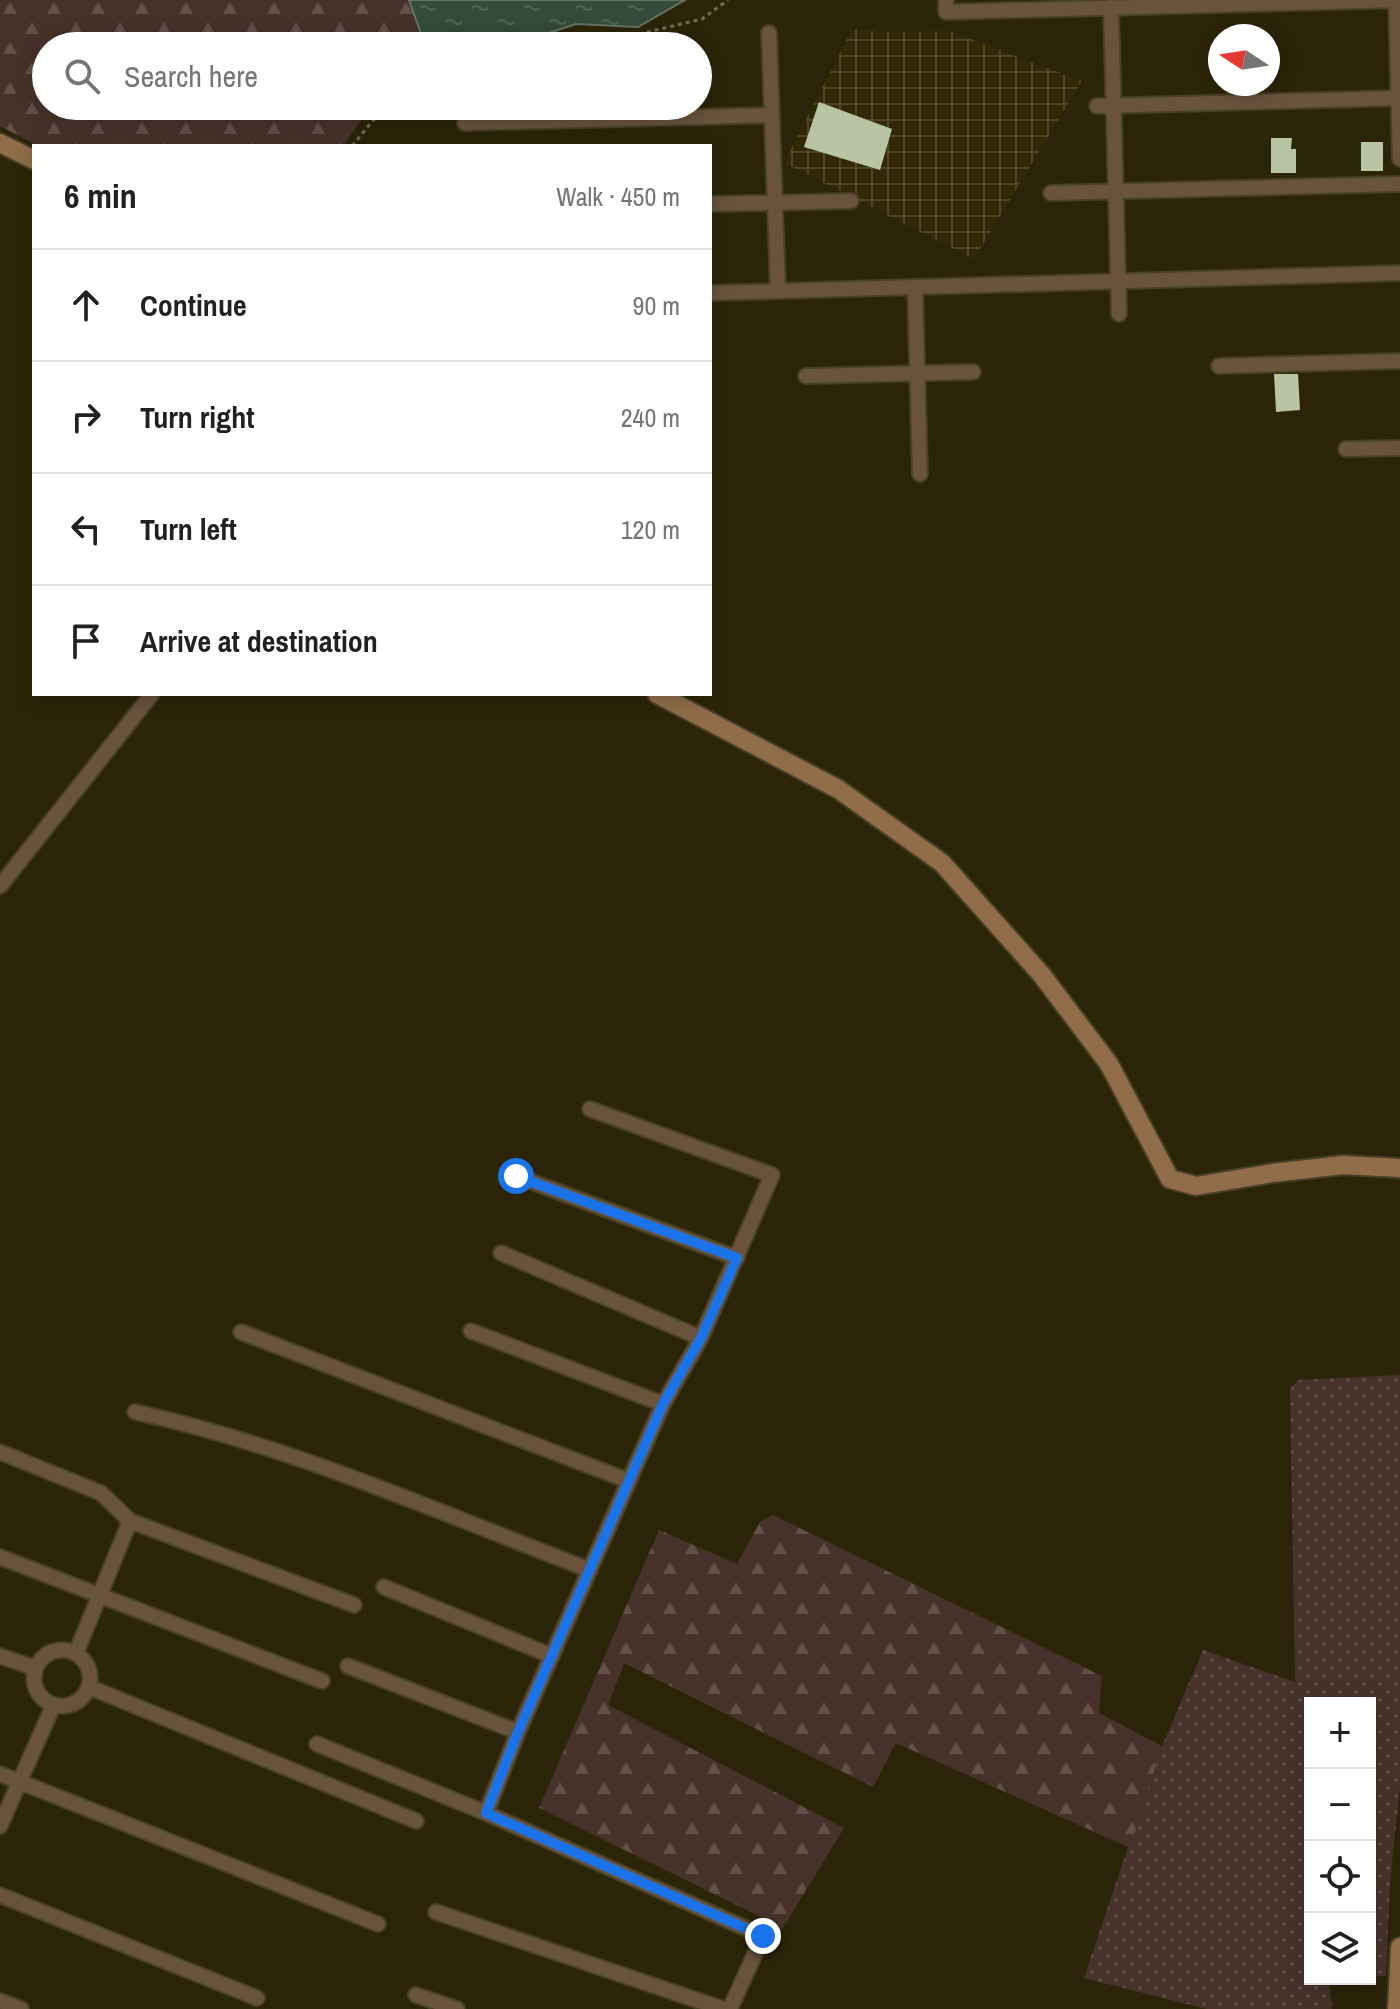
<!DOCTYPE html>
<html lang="en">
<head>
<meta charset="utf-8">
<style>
	body { margin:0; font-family:"Archivo Narrow",sans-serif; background:#f2f2f2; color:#202124 }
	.controls { position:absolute; right:24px; bottom:24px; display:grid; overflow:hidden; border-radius:0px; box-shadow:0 4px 20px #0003 }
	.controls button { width:72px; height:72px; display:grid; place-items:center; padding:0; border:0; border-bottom:2px solid #e0e0e0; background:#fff; color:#202124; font:40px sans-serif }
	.compass { position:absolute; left:1208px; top:24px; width:72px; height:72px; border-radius:50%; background:#fff; box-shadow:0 4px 20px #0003; rotate:282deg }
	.stop { position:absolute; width:24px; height:24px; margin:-18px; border:6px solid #1a73e8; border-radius:50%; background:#fff }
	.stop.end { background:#1a73e8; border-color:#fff; box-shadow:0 2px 8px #0008 }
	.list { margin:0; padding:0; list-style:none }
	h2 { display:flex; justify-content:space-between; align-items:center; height:104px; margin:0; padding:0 32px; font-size:34px }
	h2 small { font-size:26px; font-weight:400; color:#757577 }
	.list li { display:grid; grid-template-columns:52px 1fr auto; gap:24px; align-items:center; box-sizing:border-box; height:112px; padding:0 32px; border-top:2px solid #e0e0e0 }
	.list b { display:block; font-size:30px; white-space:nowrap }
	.list em { font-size:26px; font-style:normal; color:#757577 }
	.icon { flex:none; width:44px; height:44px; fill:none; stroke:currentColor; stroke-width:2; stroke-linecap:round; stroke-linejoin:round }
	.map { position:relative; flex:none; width:1400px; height:2009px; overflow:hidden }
	.search { position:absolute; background:#fff; box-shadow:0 4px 20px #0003; left:32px; top:32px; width:680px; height:88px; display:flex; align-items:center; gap:20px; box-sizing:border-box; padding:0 28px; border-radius:44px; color:#757577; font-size:30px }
	.panel { position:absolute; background:#fff; box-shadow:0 4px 20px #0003; left:32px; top:144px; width:680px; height:552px; border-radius:0px }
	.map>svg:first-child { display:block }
</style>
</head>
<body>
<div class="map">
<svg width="1400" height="2009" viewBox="0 0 1400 2009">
	<defs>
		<pattern id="industrial-grid" width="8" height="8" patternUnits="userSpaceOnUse" patternTransform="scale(2)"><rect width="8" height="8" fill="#322803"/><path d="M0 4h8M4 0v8" fill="none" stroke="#4f4626"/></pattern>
		<pattern id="grass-dots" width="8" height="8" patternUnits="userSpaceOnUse" patternTransform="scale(2)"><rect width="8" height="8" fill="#47322b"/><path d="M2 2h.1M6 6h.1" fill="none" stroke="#614f48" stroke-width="1.8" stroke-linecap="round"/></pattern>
		<pattern id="forest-firs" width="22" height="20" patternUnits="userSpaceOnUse" patternTransform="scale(2)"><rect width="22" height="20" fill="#47322b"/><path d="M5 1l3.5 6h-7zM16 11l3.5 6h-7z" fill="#614f48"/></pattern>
		<pattern id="water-ripples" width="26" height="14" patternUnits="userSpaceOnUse" patternTransform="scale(2)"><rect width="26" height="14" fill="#344b39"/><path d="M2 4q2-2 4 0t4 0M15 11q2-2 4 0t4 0" fill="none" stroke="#516454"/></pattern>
	</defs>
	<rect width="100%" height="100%" fill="#2b2408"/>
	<path fill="url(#industrial-grid)" d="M852,29L881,32L949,31L1082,81L974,259L784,163Z"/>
	<path fill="url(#grass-dots)" d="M1400,1375V1787L1390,1883L1386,1976H1370V1703H1310V1979H1329L1332,2009H1207L1084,1978L1162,1746L1203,1650L1295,1682L1290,1389L1298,1380Z"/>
	<path fill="url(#forest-firs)" d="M0,0H409L424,42L421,46H46V106H371L343,146H38L0,126Z
		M773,1515L1102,1676L1099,1713L1162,1746L1130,1848L896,1743L873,1787L624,1663L608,1705L844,1828L778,1936L771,1922L539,1808L659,1530L737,1564L760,1522Z"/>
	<path fill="url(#water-ripples)" stroke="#657462" stroke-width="2" d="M409,0H685L638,27L576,24L509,46H440L424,42Z"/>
	<path fill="#b9c4a4" d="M819,102L892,129L880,170L804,147Z
		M1271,138H1292L1291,149H1296V173H1271Z
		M1361,142H1383V171H1361Z
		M1274,374H1298L1300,410L1276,412Z"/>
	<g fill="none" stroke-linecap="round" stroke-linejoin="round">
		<defs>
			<path id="street" d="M946,0V12L1400,0
				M1396,0L1400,159
				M1111,7L1119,314
				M769,33L778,291
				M1097,106L1400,98
				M465,123L772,115
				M1051,193L1400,184
				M710,204L851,201
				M915,287L920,474
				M710,293L1400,273
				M1219,366L1400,361
				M806,376L973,372
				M1346,449L1400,448
				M0,886L152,694
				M516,1176L737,1258
				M501,1253L701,1338
				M471,1331L663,1404
				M241,1332L629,1481
				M135,1412C292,1446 440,1513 590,1570
				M0,1452L101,1493L130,1521L354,1605
				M0,1557L322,1681
				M384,1587L552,1656
				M34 1678a28 28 0 1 1 56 0a28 28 0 1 1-56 0Z
				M76,1653L130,1521
				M0,1656L35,1668
				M348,1666L518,1732
				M89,1687L416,1821
				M317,1744L486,1813L763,1936L730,2009
				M0,1774L378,1924
				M486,1813L518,1732L663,1404L701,1338L772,1175L590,1109
				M0,1826L53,1706
				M0,1895L257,1998
				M436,1912L723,2009
				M416,1995L457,2009
				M0,2001L21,2009"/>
			<path id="secondary" d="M0,143L34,160
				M657,694L838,789L942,863L1041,974L1109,1064L1170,1179L1196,1186L1272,1173L1343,1165L1400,1168
				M1397,2009L1400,1947"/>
		</defs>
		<use href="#street" stroke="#474026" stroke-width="18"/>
		<use href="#secondary" stroke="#474026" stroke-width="22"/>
		<path stroke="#736d56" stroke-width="3" stroke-dasharray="4 4" stroke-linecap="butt" d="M520,46L528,43L635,35L702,19L728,0
			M352,146L385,106"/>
		<use href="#street" stroke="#69533d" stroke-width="14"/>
		<use href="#secondary" stroke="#906d48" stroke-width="18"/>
	</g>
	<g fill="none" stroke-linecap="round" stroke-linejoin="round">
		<path stroke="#1a73e8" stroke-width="10" d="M516,1176L737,1258L701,1338L663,1404L518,1732L486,1813L763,1936"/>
	</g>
</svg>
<div class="controls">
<button>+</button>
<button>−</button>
<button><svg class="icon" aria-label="locate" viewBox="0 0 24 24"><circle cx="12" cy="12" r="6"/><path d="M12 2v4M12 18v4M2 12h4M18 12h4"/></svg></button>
<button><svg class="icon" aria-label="layers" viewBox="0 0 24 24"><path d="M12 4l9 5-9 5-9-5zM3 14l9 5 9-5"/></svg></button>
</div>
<svg class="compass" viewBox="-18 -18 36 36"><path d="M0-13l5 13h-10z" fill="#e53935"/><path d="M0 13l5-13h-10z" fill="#757577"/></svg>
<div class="stop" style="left:516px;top:1176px"></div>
<div class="stop end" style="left:763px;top:1936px"></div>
<div class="search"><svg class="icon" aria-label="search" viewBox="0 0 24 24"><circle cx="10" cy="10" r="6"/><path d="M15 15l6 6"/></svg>Search here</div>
<section class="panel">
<h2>6 min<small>Walk · 450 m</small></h2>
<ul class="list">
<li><svg class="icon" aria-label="ahead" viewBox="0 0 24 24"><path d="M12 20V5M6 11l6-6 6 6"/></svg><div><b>Continue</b></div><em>90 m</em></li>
<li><svg class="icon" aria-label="right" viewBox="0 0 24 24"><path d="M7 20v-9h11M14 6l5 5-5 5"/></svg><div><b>Turn right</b></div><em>240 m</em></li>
<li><svg class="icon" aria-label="left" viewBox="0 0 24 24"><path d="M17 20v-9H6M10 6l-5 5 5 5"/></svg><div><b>Turn left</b></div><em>120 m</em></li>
<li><svg class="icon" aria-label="arrive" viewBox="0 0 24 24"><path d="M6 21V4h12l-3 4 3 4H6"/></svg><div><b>Arrive at destination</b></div></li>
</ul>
</section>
</div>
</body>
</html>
